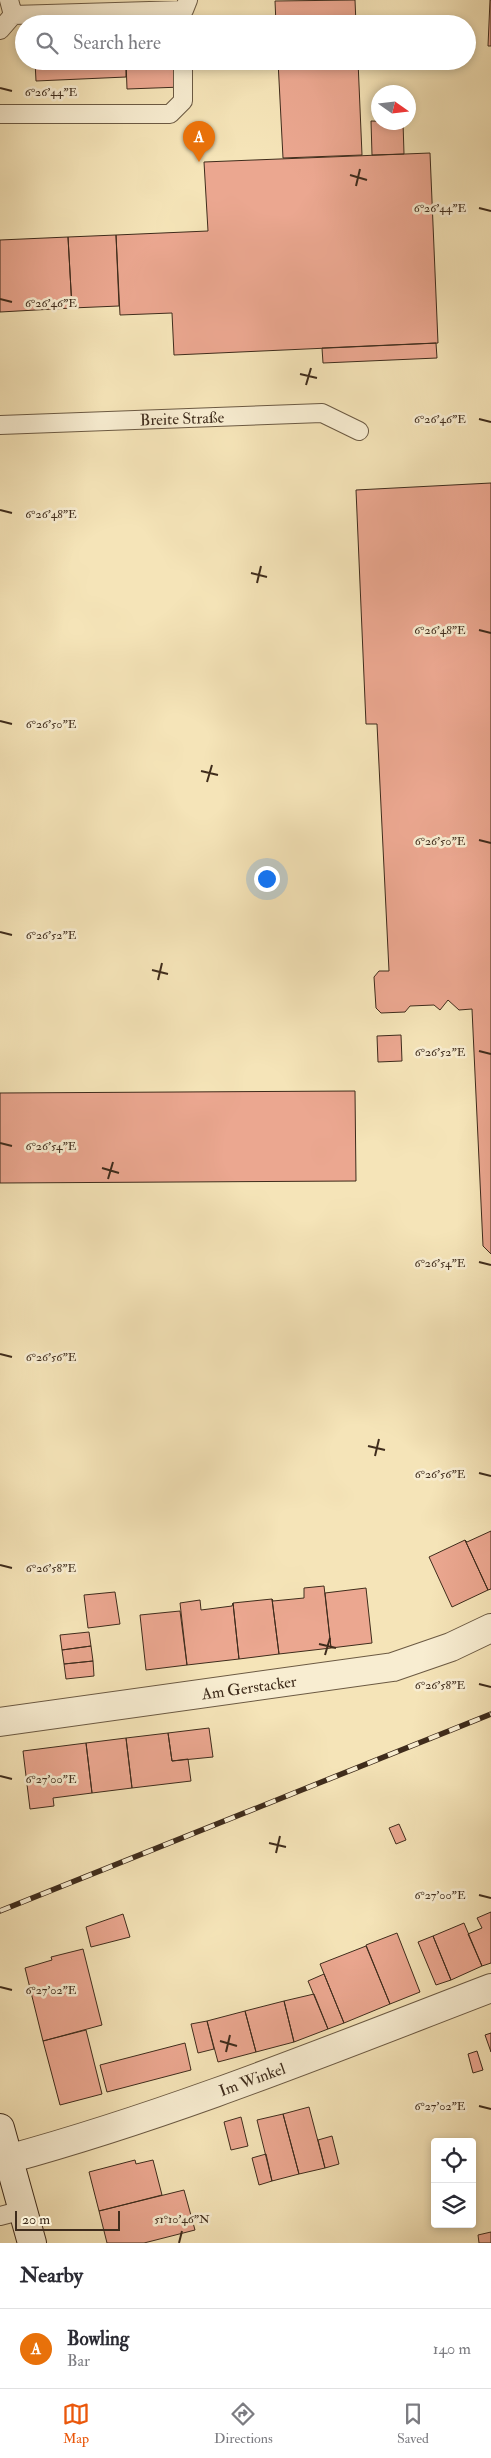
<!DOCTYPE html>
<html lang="en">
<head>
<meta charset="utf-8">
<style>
	body { margin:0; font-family:"IM FELL Double Pica",serif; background:#f7f7f7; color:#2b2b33 }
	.controls { position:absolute; right:15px; bottom:15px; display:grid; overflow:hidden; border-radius:5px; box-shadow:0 2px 8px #0003 }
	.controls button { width:45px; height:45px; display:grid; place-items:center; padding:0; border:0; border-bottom:1px solid #e1e1e2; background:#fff; color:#2b2b33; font:25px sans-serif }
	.compass { position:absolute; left:371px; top:85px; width:45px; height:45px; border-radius:50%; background:#fff; box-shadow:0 2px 8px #0003; rotate:104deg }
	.scale { position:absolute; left:15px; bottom:12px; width:105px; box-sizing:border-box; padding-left:5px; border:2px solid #3f2c1c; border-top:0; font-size:14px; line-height:18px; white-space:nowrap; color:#3f2c1c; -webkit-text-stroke:4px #f8edd1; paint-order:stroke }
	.you { position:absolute; left:266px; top:878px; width:18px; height:18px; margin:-12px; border:4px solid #fff; border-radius:50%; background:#1a73e8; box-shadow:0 0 0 8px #1a73e833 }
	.badge { display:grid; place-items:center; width:32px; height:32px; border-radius:50%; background:#ea580c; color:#fff; font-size:16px; font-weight:700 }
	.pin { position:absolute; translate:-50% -41px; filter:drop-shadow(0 1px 2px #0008) }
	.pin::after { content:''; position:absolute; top:26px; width:18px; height:15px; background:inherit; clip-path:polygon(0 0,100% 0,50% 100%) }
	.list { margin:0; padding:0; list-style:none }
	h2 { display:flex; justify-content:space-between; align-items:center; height:65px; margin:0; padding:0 20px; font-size:21px }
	h2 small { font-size:16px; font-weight:400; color:#7c7c81 }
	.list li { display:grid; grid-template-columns:32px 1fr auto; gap:15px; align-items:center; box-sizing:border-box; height:80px; padding:0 20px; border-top:1px solid #e1e1e2 }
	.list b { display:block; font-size:19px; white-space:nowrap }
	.list p { margin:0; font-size:16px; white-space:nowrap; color:#7c7c81 }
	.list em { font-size:16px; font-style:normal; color:#7c7c81 }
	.icon { flex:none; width:28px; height:28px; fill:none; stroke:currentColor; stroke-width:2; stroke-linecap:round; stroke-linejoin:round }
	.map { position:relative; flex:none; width:491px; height:2243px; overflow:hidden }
	.search { position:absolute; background:#fff; box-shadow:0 2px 8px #0003; left:15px; right:15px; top:15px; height:55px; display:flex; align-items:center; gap:12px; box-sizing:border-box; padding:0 18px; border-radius:28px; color:#7c7c81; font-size:19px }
	.sheet { height:145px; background:#fff }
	nav { display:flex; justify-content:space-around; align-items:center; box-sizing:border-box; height:70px; border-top:1px solid #e1e1e2; background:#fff; font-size:14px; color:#7c7c81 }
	nav a { display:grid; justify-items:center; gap:2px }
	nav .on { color:#ea580c }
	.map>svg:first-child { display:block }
</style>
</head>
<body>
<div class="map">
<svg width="491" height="2243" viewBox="0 0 491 2243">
	<rect width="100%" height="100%" fill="#f5e4b8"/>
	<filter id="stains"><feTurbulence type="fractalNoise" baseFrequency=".004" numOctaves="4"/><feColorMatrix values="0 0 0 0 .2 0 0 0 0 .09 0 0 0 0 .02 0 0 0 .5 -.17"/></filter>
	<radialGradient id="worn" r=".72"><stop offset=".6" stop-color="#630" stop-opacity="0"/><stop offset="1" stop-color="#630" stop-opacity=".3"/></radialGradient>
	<path fill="#eba790" stroke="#3f2c1c" d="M355,0L356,24H276L275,1Z
		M490,0H491V46H488Z
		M35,61H126V77L36,81Z
		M126,61H181L182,87L127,89Z
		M278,61H358L362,155L283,158Z
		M371,121L403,122L404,154L372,155Z
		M430,153L438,343L174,355L172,313L120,315L116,235L208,231L204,162Z
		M116,235L119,306L72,308L68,237Z
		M68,237L72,308L0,312V240Z
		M436,343L437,358L323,363L322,348Z
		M491,483V1254L483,1246L472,1009L459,1010L448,1000L440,1010L434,1005L410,1006L405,1012L381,1013L376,1008L374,977L379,971H389L377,724H366L356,490Z
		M401,1035L402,1061L378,1062L377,1036Z
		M355,1091L356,1181L0,1183V1093Z
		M491,1531V1589L488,1590L465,1540L467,1542Z
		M465,1540L488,1590L452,1607L429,1557Z
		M324,1586L331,1648L279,1654L272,1599L273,1601L304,1598V1588Z
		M366,1588L372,1643L331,1648L325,1593Z
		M115,1592L120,1624L88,1628L84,1595Z
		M272,1599L279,1654L239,1659L233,1603Z
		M200,1600L201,1610L232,1606L233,1603L239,1659L187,1665L180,1603Z
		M180,1611L187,1665L146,1670L140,1615Z
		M89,1632L91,1646L62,1650L60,1635Z
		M91,1646L93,1661L64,1664L62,1650Z
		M93,1661L94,1676L66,1679L64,1664Z
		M209,1728L213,1757L172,1761L168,1733Z
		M168,1733L172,1761L188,1759L191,1781L132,1788L126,1738Z
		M126,1738L132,1788L92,1793L86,1743Z
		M86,1743L92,1793L53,1798L54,1806L30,1809L23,1751Z
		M399,1824L406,1840L396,1844L389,1828Z
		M491,1912V1963L482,1966L468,1934L482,1928L477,1918Z
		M123,1914L130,1937L91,1947L86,1927Z
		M464,1923L482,1966L451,1980L433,1936Z
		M397,1933L420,1992L390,2004L366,1945Z
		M433,1936L451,1980L436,1985L418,1942Z
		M366,1946L390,2004L344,2023L320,1964Z
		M83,1949L102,2025L43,2041L25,1968L52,1960L51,1957Z
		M324,1974L344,2023L328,2029L308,1981Z
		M314,1994L328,2029L294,2042L284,2001Z
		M284,2001L294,2042L256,2052L245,2011Z
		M245,2011L256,2052L218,2062L207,2021Z
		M207,2021L214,2049L198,2053L191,2024Z
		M86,2030L102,2094L60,2105L43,2041Z
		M491,2033V2052L485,2035Z
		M185,2043L191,2070L107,2092L100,2065Z
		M477,2051L483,2070L473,2073L468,2054Z
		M309,2107L325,2168L299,2174L283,2114Z
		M283,2114L299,2174L272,2181L257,2120Z
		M241,2117L248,2146L231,2150L224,2122Z
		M332,2136L339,2164L325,2168L318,2140Z
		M266,2154L272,2181L259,2185L252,2158Z
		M135,2160L136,2164L153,2160L162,2195L99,2211L89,2172Z
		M184,2190L195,2230L144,2243H107L99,2211Z
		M491,2232V2243H479L478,2235Z"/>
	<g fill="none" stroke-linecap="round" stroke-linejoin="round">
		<defs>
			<path id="lane" d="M9,0L13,15L184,10L188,0
				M0,30L13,15
				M0,114H170L183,101V61
				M0,425L322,413L359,431
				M0,2216L23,2210"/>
			<path id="street" d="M0,1722L393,1667L451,1647L491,1628
				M8,2159C173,2114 332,2049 491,1988"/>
			<path id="secondary" d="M0,2128L32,2243"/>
		</defs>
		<use href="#lane" stroke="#6c5a43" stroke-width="20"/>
		<use href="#street" stroke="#6c5a43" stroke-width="30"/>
		<use href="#secondary" stroke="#3f2c1c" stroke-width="30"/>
		<use href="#lane" stroke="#f8edd1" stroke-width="18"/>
		<use href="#street" stroke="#f8edd1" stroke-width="28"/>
		<use href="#secondary" stroke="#f8edd1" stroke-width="28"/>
		<defs>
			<path id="rail" d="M0,1911L491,1714"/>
		</defs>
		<use href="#rail" stroke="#3f2c1c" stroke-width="5.5"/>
		<use href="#rail" stroke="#f8edd1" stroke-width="4" stroke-dasharray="11" stroke-linecap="butt"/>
	</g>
	<path fill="none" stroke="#3f2c1c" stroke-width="2" d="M0,88L12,91M350,175L367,180M356,186L360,169M479,208L491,211M0,299L12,302M300,374L317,378M306,385L311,368M479,419L491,422M0,510L12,513M251,573L267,577M257,583L261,566M479,630L491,633M0,721L12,724M201,771L218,775M207,782L212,765M479,840L491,843M0,932L12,935M152,970L168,974M158,980L162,963M479,1051L491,1054M0,1143L12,1146M102,1168L119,1173M108,1179L113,1162M479,1262L491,1265M0,1354L12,1357M368,1446L385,1450M375,1456L379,1439M479,1473L491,1476M0,1565L12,1568M319,1644L336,1648M325,1655L330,1638M479,1684L491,1687M0,1776L12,1779M269,1843L286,1847M276,1853L280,1836M479,1895L491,1898M0,1987L12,1990M220,2041L237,2046M226,2052L230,2035M479,2106L491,2109M179,2243L182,2231"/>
	<g text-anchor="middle" stroke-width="5" stroke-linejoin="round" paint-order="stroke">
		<g font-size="16" fill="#3f2c1c" stroke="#f8edd1">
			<text transform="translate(182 418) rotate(-2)" y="6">Breite Straße</text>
			<text transform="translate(249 1687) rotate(-8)" y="6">Am Gerstacker</text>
			<text transform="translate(252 2079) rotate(-20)" y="6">Im Winkel</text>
		</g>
	</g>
	<g font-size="12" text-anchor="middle" fill="#3f2c1c" stroke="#f8edd1" stroke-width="5" stroke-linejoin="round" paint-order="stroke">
		<text x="51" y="96">6°26'44"E</text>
		<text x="440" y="212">6°26'44"E</text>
		<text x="51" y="307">6°26'46"E</text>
		<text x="440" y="423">6°26'46"E</text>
		<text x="51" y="518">6°26'48"E</text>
		<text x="440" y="634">6°26'48"E</text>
		<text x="51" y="728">6°26'50"E</text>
		<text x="440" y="845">6°26'50"E</text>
		<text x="51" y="939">6°26'52"E</text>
		<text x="440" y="1056">6°26'52"E</text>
		<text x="51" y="1150">6°26'54"E</text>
		<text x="440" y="1267">6°26'54"E</text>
		<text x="51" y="1361">6°26'56"E</text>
		<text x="440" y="1478">6°26'56"E</text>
		<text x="51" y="1572">6°26'58"E</text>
		<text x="440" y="1689">6°26'58"E</text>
		<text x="51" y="1783">6°27'00"E</text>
		<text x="440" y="1899">6°27'00"E</text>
		<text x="51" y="1994">6°27'02"E</text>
		<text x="440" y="2110">6°27'02"E</text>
		<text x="182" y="2223">51°10'46"N</text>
	</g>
	<rect width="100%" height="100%" filter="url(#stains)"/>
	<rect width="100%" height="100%" fill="url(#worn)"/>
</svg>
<div class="controls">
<button><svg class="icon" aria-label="locate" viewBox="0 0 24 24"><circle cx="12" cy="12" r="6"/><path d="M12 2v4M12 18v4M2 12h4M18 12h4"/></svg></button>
<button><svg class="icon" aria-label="layers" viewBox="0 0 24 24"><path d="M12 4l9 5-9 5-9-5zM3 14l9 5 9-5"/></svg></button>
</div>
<svg class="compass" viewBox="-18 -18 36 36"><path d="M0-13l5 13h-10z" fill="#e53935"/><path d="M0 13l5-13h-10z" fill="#7c7c81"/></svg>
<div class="scale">20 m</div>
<div class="you"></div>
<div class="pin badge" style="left:199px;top:162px;background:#e8710a">A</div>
<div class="search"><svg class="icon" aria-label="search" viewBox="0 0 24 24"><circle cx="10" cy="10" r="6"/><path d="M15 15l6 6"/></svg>Search here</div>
</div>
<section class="sheet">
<h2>Nearby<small></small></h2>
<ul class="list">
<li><span class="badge" style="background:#e8710a">A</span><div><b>Bowling</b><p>Bar</p></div><em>140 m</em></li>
</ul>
</section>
<nav>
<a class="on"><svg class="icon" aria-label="map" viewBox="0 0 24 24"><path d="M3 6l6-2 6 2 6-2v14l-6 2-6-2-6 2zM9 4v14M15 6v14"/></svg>Map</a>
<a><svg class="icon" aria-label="directions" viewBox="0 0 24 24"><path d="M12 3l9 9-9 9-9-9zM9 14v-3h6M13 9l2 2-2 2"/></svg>Directions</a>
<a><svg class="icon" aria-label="saved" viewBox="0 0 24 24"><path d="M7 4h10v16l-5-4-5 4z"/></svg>Saved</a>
</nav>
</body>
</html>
